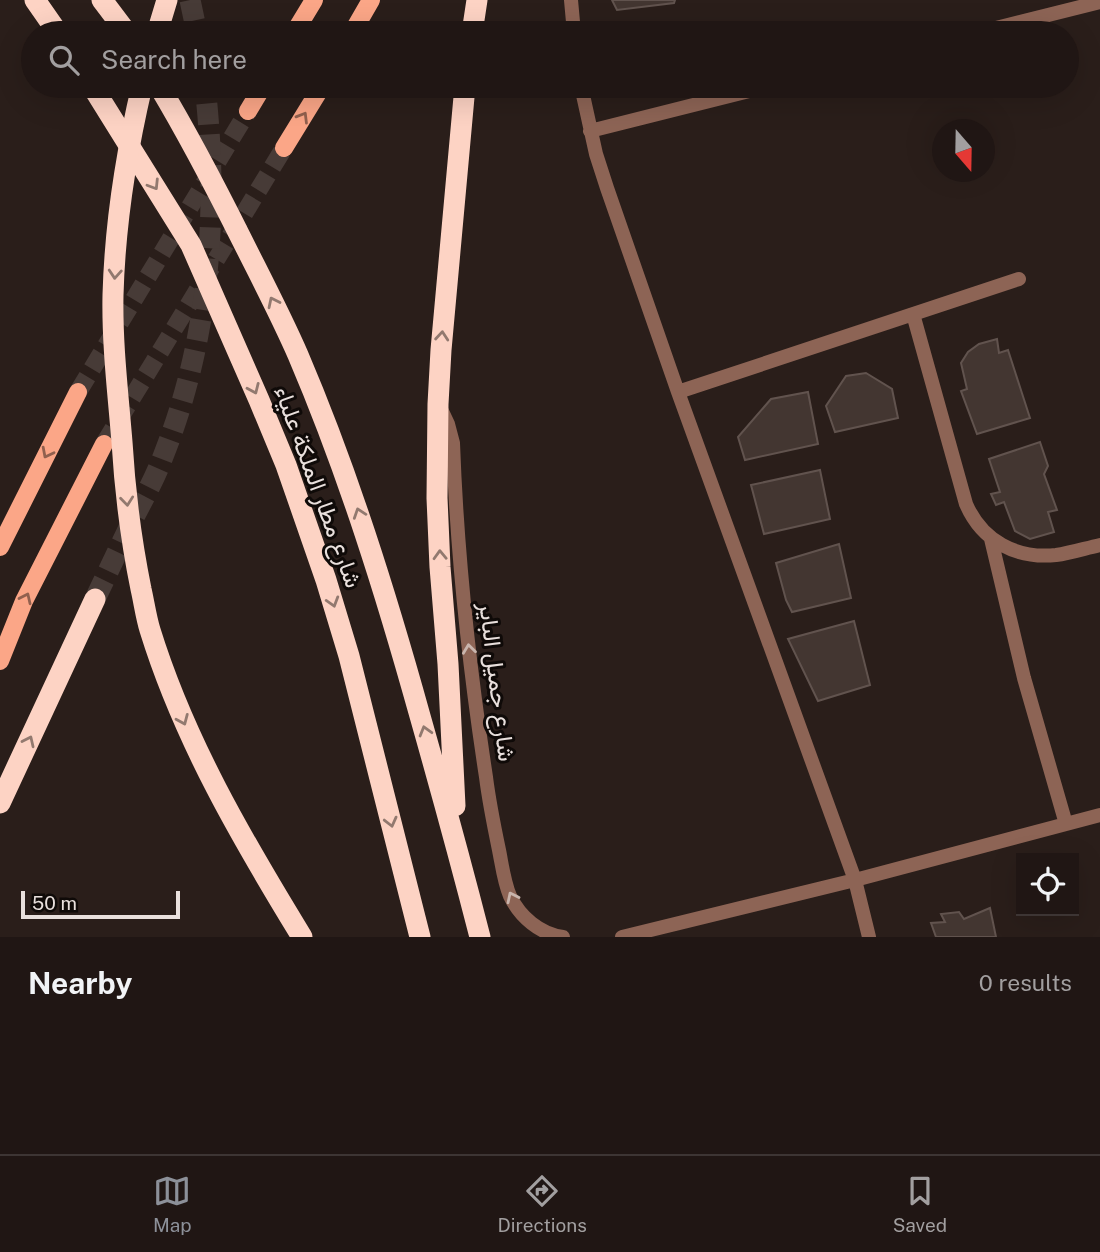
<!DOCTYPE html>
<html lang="en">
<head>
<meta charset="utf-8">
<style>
	body { margin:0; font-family:"Public Sans",Vazirmatn,sans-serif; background:#2d2322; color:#f1f3f6 }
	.controls { position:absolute; right:21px; bottom:21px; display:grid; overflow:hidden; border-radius:0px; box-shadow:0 7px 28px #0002 }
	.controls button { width:63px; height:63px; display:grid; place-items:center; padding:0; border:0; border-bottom:2px solid #3d3534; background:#201614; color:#f1f3f6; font:35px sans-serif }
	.compass { position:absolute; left:932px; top:119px; width:63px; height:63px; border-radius:50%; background:#201614; box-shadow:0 7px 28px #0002; rotate:160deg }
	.scale { position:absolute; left:21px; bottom:18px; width:159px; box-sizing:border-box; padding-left:7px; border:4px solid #e9e0dd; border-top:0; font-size:19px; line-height:24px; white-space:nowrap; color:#e9e0dd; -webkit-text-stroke:5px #0f0a08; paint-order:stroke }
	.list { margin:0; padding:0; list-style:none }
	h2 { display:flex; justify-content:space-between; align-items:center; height:91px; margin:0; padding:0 28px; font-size:30px }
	h2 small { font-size:23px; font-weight:400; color:#a29fa0 }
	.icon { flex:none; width:38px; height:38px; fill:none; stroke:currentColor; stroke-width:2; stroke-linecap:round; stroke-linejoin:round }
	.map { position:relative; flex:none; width:1100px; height:937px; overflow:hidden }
	.search { position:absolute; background:#201614; box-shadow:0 7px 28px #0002; left:21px; right:21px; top:21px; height:77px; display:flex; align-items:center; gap:18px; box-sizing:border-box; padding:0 24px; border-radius:38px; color:#a29fa0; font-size:26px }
	.sheet { height:217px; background:#201614 }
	nav { display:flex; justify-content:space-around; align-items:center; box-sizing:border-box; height:98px; border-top:2px solid #3d3534; background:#201614; font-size:19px; color:#a29fa0 }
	nav a { display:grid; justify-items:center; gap:4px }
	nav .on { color:#8c9099 }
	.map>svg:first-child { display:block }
</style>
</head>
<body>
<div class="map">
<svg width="1100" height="937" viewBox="0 0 1100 937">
	<rect width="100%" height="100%" fill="#2a1e1a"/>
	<path fill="#433631" stroke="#61534e" stroke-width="2" d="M612,0H675L674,3L617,10Z
		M997,339L999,353L1008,350L1030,418L977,434L961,391L967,389L961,363L968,352L979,344Z
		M866,373L892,389L898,418L835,432L826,406L846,376Z
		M808,392L818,444L745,460L738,437L771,399Z
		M1040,442L1048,466L1044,474L1057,510L1048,512L1054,532L1030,539L1015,531L1004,502L996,505L991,494L1000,492L989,459Z
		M820,470L830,519L764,534L751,485Z
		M839,544L851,598L792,612L786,600L776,563Z
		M854,621L870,685L818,701L788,639Z
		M990,908L996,937H936L931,923L945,922L941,914L959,912L964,919Z"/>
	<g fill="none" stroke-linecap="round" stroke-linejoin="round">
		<path stroke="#473b37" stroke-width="18" stroke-dasharray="18 9" stroke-linecap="butt" d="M78,392L248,111
			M104,444L284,148"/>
		<path stroke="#473b37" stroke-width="21" stroke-dasharray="21 10" stroke-linecap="butt" d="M190,0L197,33
			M95,599C108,572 121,544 134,517C145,496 156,476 164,454C210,337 219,210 205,86"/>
		<path stroke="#8d6455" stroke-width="14" d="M571,0L574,33
			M976,33L1100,2
			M581,86L596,154L607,188L678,392L855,880L869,937
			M590,131L769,86
			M913,314L966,504C982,541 1016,559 1056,555C1071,553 1086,548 1100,545
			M678,392L1019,279
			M440,407L448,424L453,443C457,554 469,666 486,777C489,801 494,826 499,850C502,865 504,882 510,896C520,917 540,934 563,937
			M991,539L1024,678L1066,824
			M622,937L855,880L1100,815"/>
		<path stroke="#fba687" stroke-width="18" d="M294,33L314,0
			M352,33L371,0
			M248,111L263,86
			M284,148L322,86
			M0,547L78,392
			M0,661L24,601L104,444"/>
		<path stroke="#fdd3c4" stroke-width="21" d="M35,0L58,33
			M102,0L127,33
			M157,33L167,0
			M472,33L477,0
			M92,86L191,245L259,400L286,465L326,580L349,656L420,937
			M159,86C189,136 216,188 242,240C261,278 281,316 298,355C348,472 386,594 420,716C441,790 461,863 480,937
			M0,803L95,599
			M455,806L448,664L440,567L437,498L438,404L441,350L465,86"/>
		<path stroke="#fdd3c4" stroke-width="21" d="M142,86C126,154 115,224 113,295C112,344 118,393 122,442C125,492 131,540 141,589C144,602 146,617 150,630C184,740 242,839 302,937"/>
	</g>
	<defs><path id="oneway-chevron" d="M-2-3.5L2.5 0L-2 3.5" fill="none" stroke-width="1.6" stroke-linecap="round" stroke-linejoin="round" transform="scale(1.75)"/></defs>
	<g stroke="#91604e">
		<use href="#oneway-chevron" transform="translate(303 117) rotate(-59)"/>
		<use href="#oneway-chevron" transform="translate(47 453) rotate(117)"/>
		<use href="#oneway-chevron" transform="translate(26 598) rotate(-65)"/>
	</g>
	<g stroke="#92796f">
		<use href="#oneway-chevron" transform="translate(154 185) rotate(58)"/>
		<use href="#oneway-chevron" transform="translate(115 274) rotate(94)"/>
		<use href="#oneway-chevron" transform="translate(273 302) rotate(-116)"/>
		<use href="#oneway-chevron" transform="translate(442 336) rotate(-85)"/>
		<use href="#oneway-chevron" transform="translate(254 389) rotate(66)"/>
		<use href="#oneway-chevron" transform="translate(127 501) rotate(84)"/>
		<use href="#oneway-chevron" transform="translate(359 513) rotate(-109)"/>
		<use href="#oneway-chevron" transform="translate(440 555) rotate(-92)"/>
		<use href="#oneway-chevron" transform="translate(333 602) rotate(73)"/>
		<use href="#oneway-chevron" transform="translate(183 720) rotate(67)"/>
		<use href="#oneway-chevron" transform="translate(425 731) rotate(-106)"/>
		<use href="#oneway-chevron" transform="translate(29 741) rotate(-65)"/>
		<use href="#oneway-chevron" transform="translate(391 822) rotate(76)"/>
	</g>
	<g stroke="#c9b5ad">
		<use href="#oneway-chevron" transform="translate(469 649) rotate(-97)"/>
		<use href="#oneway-chevron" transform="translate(512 897) rotate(-116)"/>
	</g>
	<g text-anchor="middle" stroke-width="6" stroke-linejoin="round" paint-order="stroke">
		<g font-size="24" fill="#e9e0dd" stroke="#0f0a08">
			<text transform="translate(318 487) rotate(70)" y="8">شارع مطار الملكة علياء</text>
			<text transform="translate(497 682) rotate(83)" y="8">شارع جميل الباير</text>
		</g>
	</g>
</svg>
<div class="controls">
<button><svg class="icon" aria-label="locate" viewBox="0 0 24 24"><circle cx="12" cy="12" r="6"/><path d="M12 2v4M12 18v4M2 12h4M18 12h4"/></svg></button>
</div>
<svg class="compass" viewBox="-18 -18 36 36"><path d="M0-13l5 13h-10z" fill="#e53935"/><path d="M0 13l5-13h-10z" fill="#a29fa0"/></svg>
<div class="scale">50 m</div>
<div class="search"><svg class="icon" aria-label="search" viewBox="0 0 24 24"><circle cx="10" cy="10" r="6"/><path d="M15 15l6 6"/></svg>Search here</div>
</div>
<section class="sheet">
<h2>Nearby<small>0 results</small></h2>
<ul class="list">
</ul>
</section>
<nav>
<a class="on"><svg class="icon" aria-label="map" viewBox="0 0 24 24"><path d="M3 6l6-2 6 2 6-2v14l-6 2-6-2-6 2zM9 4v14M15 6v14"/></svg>Map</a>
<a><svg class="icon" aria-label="directions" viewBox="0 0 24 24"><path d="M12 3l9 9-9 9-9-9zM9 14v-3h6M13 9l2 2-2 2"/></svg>Directions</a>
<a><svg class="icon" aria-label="saved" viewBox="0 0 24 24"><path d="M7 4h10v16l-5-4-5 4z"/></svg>Saved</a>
</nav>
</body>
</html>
